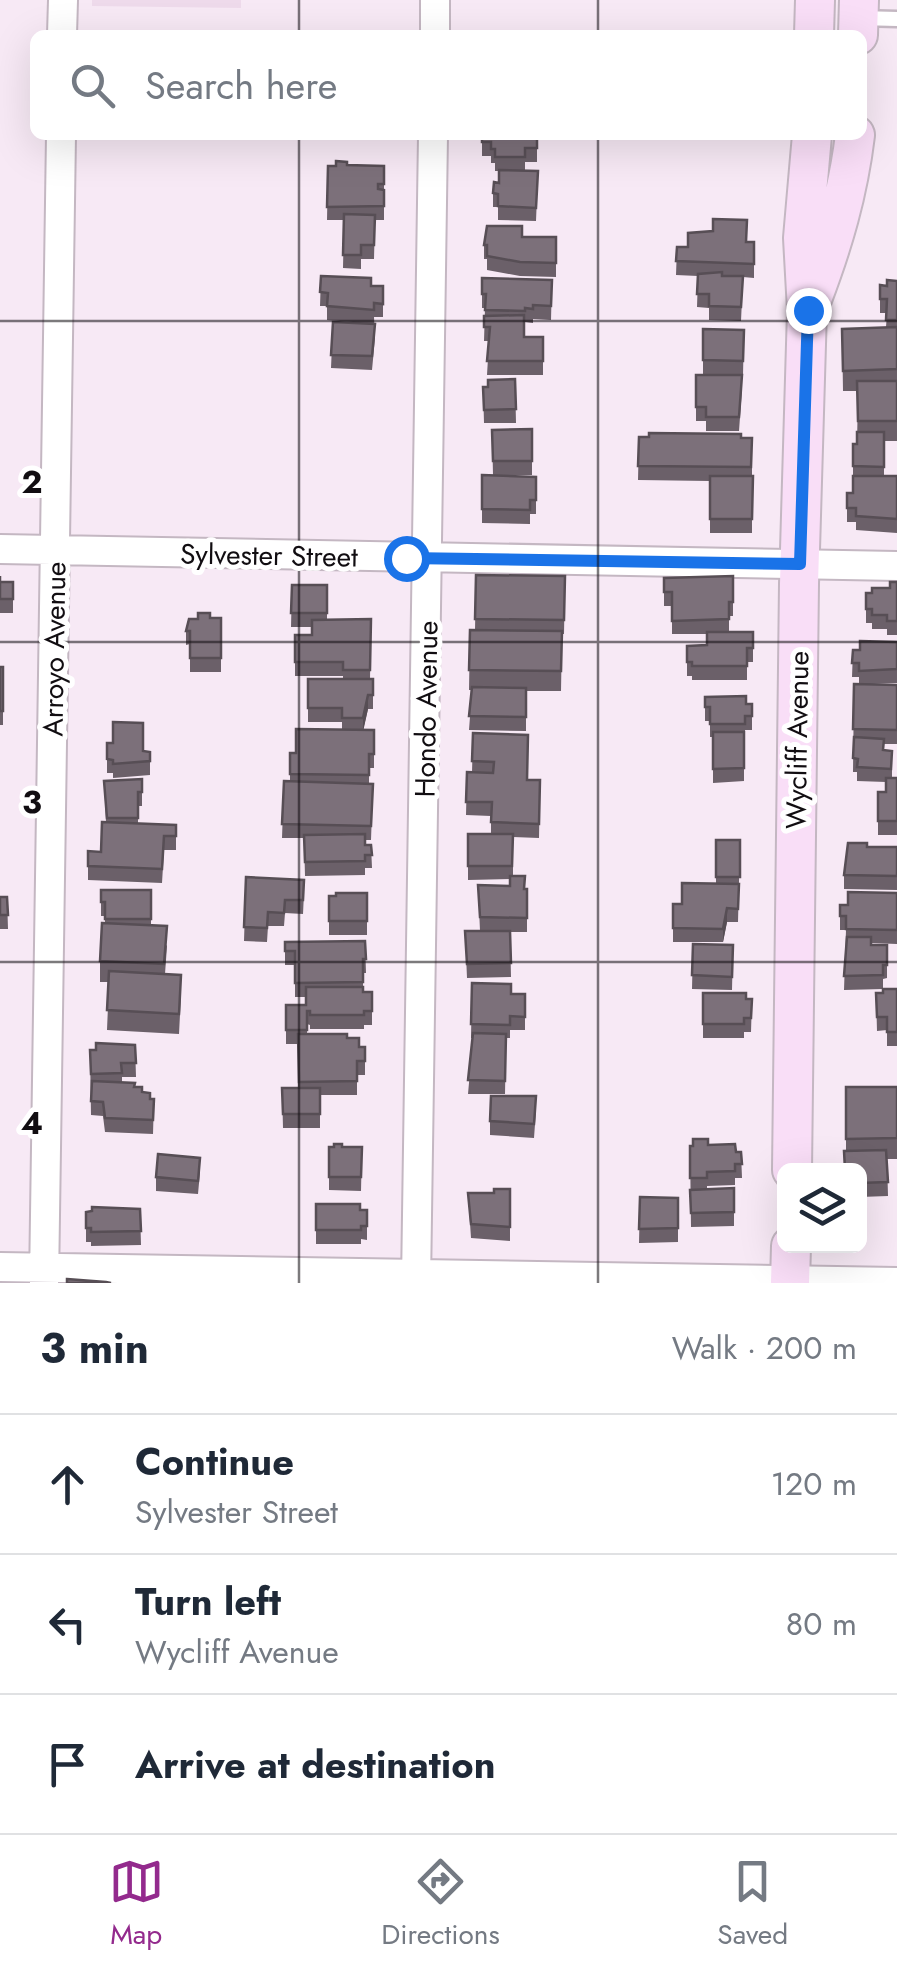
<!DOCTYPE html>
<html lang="en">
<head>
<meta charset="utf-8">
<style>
	body { margin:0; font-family:Jost,sans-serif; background:#f6f6f7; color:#1f2937 }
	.controls { position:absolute; right:30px; bottom:30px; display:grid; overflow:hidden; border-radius:15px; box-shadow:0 10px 40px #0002 }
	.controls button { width:90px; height:90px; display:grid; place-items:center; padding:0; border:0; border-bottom:2px solid #e0e1e3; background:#fff; color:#1f2937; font:50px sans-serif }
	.stop { position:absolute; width:30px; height:30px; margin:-22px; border:8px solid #1a73e8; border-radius:50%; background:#fff }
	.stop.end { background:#1a73e8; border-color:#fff; box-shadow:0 2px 10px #0008 }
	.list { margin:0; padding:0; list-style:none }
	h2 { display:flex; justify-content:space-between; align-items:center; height:130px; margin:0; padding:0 40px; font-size:42px }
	h2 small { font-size:32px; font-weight:400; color:#747a83 }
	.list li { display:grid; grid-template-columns:65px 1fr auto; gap:30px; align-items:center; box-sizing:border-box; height:140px; padding:0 40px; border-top:2px solid #e0e1e3 }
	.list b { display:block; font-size:38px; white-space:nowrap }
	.list p { margin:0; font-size:32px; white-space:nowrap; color:#747a83 }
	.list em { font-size:32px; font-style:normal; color:#747a83 }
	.icon { flex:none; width:55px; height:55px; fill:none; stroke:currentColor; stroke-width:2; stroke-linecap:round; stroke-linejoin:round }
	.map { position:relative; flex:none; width:897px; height:1283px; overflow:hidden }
	.search { position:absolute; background:#fff; box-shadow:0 10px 40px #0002; left:30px; right:30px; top:30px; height:110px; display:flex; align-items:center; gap:25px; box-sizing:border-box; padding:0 35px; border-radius:15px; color:#747a83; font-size:38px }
	.sheet { height:550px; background:#fff }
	nav { display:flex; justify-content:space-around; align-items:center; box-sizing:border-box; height:140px; border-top:2px solid #e0e1e3; background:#fff; font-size:28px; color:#747a83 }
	nav a { display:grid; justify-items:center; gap:5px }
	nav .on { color:#932a8d }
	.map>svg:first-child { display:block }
</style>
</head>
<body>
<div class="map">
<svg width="897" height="1283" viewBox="0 0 897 1283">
	<rect width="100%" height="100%" fill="#f7e9f5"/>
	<path fill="#eedaeb" d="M92,0H241V8L92,6Z"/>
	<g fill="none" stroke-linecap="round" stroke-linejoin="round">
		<defs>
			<path id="service" d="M860,18L897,19"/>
			<path id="minor" d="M62,35L63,0
				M435,35V0
				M0,549L897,566
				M0,1267L897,1282
				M44,1283L61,135
				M416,1283L433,135"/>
			<path id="secondary" d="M814,35L815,0
				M858,35L859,0
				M812,299C833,244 848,193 855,135
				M792,1170L799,584L807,310L803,238L812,135
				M790,1283L791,1246"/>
		</defs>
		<use href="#service" stroke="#c4b7c2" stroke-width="19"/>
		<use href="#minor" stroke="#c4b7c2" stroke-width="32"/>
		<use href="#secondary" stroke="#c4b7c2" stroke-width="42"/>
		<use href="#service" stroke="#fff" stroke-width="14"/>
		<use href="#minor" stroke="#fff" stroke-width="28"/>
		<use href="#secondary" stroke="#f9def7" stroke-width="38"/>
	</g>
	<path fill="#6b6069" d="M482,135H537V162H525V171H538L536,221L498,220V207H493V193L499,183V171H495V163H491V156H482Z
		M328,166H384V220H375L374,259H361V269L343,268L344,220H327Z
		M522,237H556V277L520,276L487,270V259H484V245Z
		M746,242H754V278L743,277L741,321L709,320V308L697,307L698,276L676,275L677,247Z
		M321,276L371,286H383V317H374L375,338L372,370L331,368L333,322L366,323L327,320V306H320Z
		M482,278L552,280L551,320L533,319V323L525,322V325H524V337H543V375H487L489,341H484L485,308H482Z
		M897,281V441H884V476H897V533L856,530V522H847V493H853V444H857L858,391H843L842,329L886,327L887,313H880V285L887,286Z
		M703,329L744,330L743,375L703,374Z
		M696,375L742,389L739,431H706V421H696Z
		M515,379L516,423H484L483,387Z
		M532,429V475H493L492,430Z
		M639,437L752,438V533H710V481L638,480Z
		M482,475L536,477V514H530V524L482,523Z
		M476,575L565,576L564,634H562L561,691H526V731L469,730L472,690H469L470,630H475Z
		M0,576V582H13V613H0Z
		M733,576V616H729V632H753V662H747V680H692V676H687V646L707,645V634H672V606H664V578Z
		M897,582V635H887V629H872V623H866V593L890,588Z
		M292,585H327V620L371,619L370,679H373V709H368L363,730H374V768H369V784H373L371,840H365V845H371L372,868H365V875L305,876L304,838H282L284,781L290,782V753H296L342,730V722H308V679H343V676H295V635H312V627H291Z
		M210,618H221V672H190V644L186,645V631Z
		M897,642V683L872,684L897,685V744H884V750L892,751V778H897V835H878V792H886V782L857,781V772H853L854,684H859V677H852L853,650H860Z
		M0,667H3V725H0Z
		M705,697L752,704V730H745V738H744V781L713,783V737H710V721H705Z
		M473,733L527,780H540L539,838L513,837V876L524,889H527V932H510L511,977L467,978L465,931H480L478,885L510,886V879L468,880V834H491V816L466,815L467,772L472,773Z
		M107,743L150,752V775L113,778V773H107Z
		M142,779V806H138V823L176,825V850H164L162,883L88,880V851L101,852L106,822L104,781Z
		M716,840H740L738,922H727L723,942H673V904H682L716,884Z
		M867,847H897V890L844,889V875Z
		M246,877L304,893L303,914L285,913L284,926H268L267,942L244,941Z
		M101,890H151V925L167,946L165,974L181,995L179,1034L107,1030L109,982H100V961L105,923V916H101Z
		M367,893V935H329V896Z
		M897,893V944L871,943V945H887V978L883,979V989L844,990L846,930H840V905H848Z
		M0,897H7L8,929H0Z
		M365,941L366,973H363V992H372V1025H364V1029H310V1025L307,1024V1034L347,1038L359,1047H365V1075H357V1095H320V1128H283L282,1088H298V1044H286V1005H306V997H295V965H285V942Z
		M693,944L733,945L732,990L692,989Z
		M472,983L511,994H525V1030H510V1038H506L505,1094H468L473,1038H471Z
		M897,989V1046H887V1030L877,1031L876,993Z
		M703,993L752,999L751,1032H744V1038H703Z
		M135,1045L136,1077H122V1083L134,1087L150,1099H154L153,1134L105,1132L103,1116L91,1115L90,1050Z
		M846,1087H897V1159H887L888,1196L860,1197V1170L846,1151Z
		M536,1110L534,1138L490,1135V1121Z
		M708,1145L736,1152H741L742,1178H735V1185L707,1186V1189L734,1188V1226L691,1227L690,1146Z
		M329,1147H362L361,1191L329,1190Z
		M200,1172L198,1194L156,1191V1177Z
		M510,1189V1241L471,1238L468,1193H494Z
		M640,1197L678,1198V1242L639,1243Z
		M316,1204L367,1210V1240L361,1239V1244H316Z
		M140,1209L141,1245L91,1246V1242H86V1212Z"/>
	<path fill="#574e55" d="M368,695V709L363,732V718Z
		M727,908V922L723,942V929Z"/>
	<path fill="#7c707a" stroke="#574e55" stroke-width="2.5" d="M482,135H537V148H525V157H495V149H491V142H482Z
		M336,161L347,162V165L384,166V184H378V189L384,190V206L327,207L328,166H336Z
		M499,170L538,171L536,208L498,206V194L493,193L494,182L499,183Z
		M344,214L375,215L374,245H361V255H343Z
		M713,219L747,220L746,242H754V264L676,261L677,247H688V233L713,231Z
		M487,226H522V237H556V263L520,262L487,256V245H484Z
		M722,272V276H743L741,307L709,306V294H697L698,274Z
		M321,276L371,278V286H383V304L374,303V310L327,306L328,293L320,292Z
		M482,278L552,280L551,306L533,305V309L525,308V311L485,310L486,294H482Z
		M887,280L897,281V320H886L887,299H880V285L887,286Z
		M524,315V337H543V361H487L490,327H484V316Z
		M333,322L375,324L372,356L331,355Z
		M897,327V369L843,371L842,329Z
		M703,329L744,330L743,361L703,360Z
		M696,375H742L739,417H706V407H696Z
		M515,379L516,409L484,410L483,387H488V380Z
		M857,381H897V421H858Z
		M532,429V461H493L492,430Z
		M857,432H884V467L853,466V444H857Z
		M649,433L741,434V438H752L751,467L638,466L639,437H649Z
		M482,475L536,477V500H530V510L482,509Z
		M710,476H753L752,519H710Z
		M853,476H897V519L856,516V508H847V493H853Z
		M476,575L565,576L564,620L475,619Z
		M0,576V582H13V599H0Z
		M733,576V602H729V619L672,621V592H664V578Z
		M890,582H897V621H887V615H872V609H866V593H872V588H890Z
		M292,585H327V613H291Z
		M198,613H210V618H221V658H190V631H186L189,619H198Z
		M371,619L370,670H343V662H295V635H312V620Z
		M470,630L562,631L561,671L469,670Z
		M707,632H753V648H747V666H692V662H687V646L707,645Z
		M860,641L897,642V669L859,671V663H852L853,650H860Z
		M0,667H3V711H0Z
		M308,679H373V695H368L363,718H342V708H308Z
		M854,684L897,685V730L853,729Z
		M472,687L526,688V717L469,716Z
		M746,696V704H752V716H745V724H710V707H705V697Z
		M113,722L143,723V751L150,752V761L113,764V760L107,759V743H113Z
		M296,729L374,730V754H369V775L290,774V753H296Z
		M713,732H744V768L713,769Z
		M473,733L528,735L527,780H540L539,824L491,822L492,802H466L467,772L493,773L494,762L472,761Z
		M854,737L884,739L883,750L892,751L891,769L857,767L858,759L853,758Z
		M886,778H897V821H878V792H886Z
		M142,779V792H138V818H107L104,781Z
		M284,781L373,784L371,826L282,824Z
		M102,822L176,825V836H164L162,869L88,866V851L101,852Z
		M365,834V845H371L372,855H365V861L305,862L304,835Z
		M468,834H513L512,866H468Z
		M716,840H740V877H716Z
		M848,843H867V847H897V876L844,875Z
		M510,876H525L524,889H527V918L480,917L478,885L510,886Z
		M246,877L304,880L303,900H285L284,913L268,912L267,928L244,927Z
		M682,883L739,884L738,909L727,908L723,929L673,928V904H682Z
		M101,890H151V919H105V902H101Z
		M848,892L897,893V930L846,929V916H840V905H848Z
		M336,893H367V921H329V896H336Z
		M0,897H7L8,915H0Z
		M102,923L167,926L164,964L100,961Z
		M465,931H510L511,963L467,964Z
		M847,937H871V945H887V965H883V975L844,976Z
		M365,941L366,959H363V982L295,983V951H285V942Z
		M693,944L733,945L732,977L692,975Z
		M109,971L181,975L179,1014L107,1010Z
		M472,983L511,984V994H525V1017L510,1016V1025L471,1024Z
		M306,987H363V992H372V1011H364V1015H310V1011H307V1030H286V1005H306Z
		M883,989H897V1032H887V1017H877L876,993H883Z
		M703,993H746V999H752L751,1018H744V1024H703Z
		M473,1033L506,1034L505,1081L468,1080Z
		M298,1034H347V1038H359V1047H365V1061H357V1081L299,1082Z
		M96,1043L135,1045L136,1063H121L122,1073L91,1074L90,1050H96Z
		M92,1081L135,1083L134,1087H142V1092L150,1093V1099H154L153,1120L105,1118L103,1102L91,1101Z
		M846,1087H897V1138L846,1139Z
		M282,1088H320V1114H283Z
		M491,1096H536L534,1124L490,1121Z
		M693,1139H708V1145L735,1144L736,1152H741L742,1164H735V1171L707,1172V1178H690V1146H693Z
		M334,1144H342V1147H362L361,1177H329V1147H334Z
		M886,1150L888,1182L860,1183V1170H845L844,1151Z
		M158,1154L200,1158L198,1181L156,1177Z
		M734,1188V1212L691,1213L690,1190Z
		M494,1189H510V1227L471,1224L468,1193H494Z
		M640,1197L678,1198V1228L639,1229Z
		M316,1204H360V1210H367V1226H361V1230H316Z
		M92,1207L140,1209L141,1231L91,1232V1228H86V1212L92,1211Z
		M67,1279L106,1282L111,1283H67Z"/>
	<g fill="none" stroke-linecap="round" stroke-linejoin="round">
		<path stroke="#1a73e8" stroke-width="12" d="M406,558L800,564L808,310"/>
	</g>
	<path fill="none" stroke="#110d11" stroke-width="2.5" stroke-opacity="0.55" d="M299,0V35M598,0V35M299,135V1283M598,135V1283M0,321H897M0,642H897M0,962H897"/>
	<g text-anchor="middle" stroke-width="10" stroke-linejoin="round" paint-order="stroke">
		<g font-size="28" fill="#110d11" stroke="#fff">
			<text transform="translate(269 555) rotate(1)" y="10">Sylvester Street</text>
			<text transform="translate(54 649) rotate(-89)" y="10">Arroyo Avenue</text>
			<text transform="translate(426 709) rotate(-89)" y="10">Hondo Avenue</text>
			<text transform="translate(797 740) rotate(-89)" y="10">Wycliff Avenue</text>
		</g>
	</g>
	<g font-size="32" text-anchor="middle" font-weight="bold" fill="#110d11" stroke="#fff" stroke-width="10" stroke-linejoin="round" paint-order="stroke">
		<text x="32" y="493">2</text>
		<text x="32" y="813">3</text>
		<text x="32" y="1134">4</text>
	</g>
</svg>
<div class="controls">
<button><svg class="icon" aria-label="layers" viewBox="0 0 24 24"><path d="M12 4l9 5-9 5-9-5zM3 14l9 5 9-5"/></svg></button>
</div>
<div class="stop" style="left:406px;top:558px"></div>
<div class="stop end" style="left:808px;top:310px"></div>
<div class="search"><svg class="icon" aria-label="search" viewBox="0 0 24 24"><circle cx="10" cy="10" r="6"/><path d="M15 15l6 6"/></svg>Search here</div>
</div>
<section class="sheet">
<h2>3 min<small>Walk · 200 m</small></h2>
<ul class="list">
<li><svg class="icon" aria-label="ahead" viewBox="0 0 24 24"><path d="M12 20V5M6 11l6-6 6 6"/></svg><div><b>Continue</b><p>Sylvester Street</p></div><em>120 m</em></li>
<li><svg class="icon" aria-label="left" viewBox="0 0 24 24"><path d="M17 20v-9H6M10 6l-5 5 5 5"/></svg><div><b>Turn left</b><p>Wycliff Avenue</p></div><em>80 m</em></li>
<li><svg class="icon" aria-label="arrive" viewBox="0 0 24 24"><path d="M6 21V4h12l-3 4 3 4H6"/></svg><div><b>Arrive at destination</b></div></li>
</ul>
</section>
<nav>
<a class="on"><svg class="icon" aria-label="map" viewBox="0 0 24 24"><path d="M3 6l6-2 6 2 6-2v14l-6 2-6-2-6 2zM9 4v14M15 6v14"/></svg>Map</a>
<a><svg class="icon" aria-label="directions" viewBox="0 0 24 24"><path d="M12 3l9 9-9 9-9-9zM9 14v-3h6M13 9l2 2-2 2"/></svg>Directions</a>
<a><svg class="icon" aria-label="saved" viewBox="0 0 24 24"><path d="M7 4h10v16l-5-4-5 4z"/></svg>Saved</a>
</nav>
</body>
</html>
